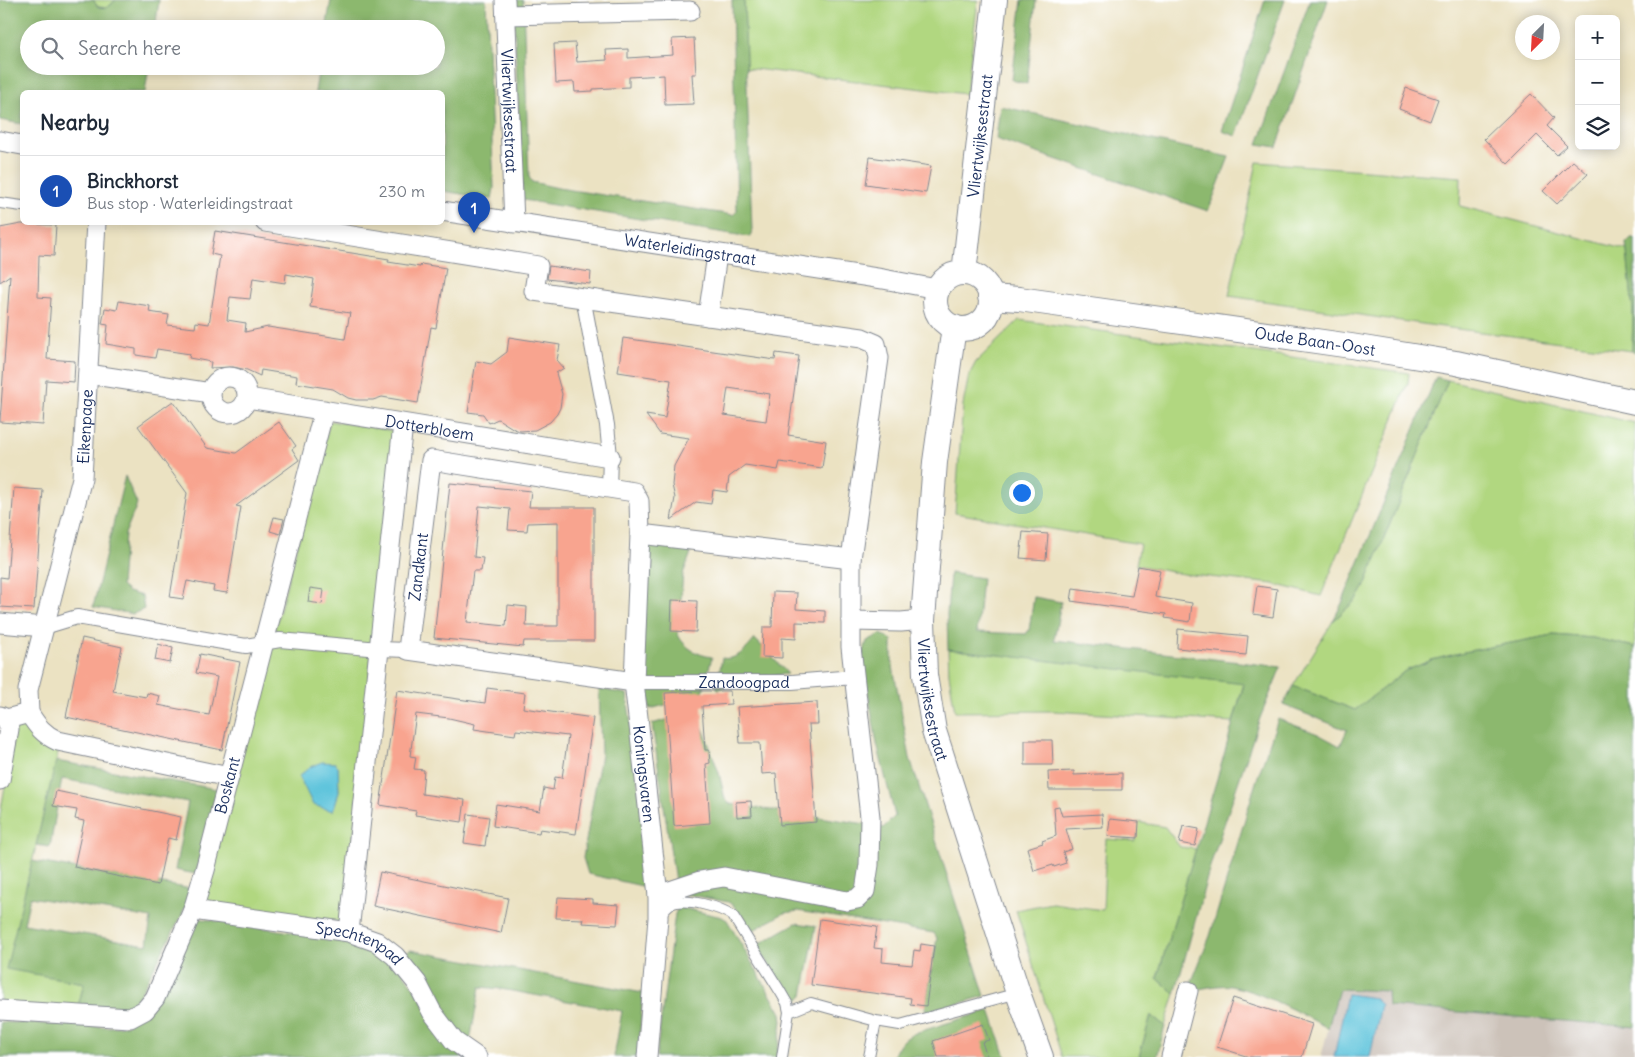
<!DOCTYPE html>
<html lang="en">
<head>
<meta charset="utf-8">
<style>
	body { margin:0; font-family:Delius,sans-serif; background:#f6f6f7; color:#1f2937 }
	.controls { position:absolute; right:15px; top:15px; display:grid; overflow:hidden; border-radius:8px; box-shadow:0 2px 12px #0003 }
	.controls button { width:45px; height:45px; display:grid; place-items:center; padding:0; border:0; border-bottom:1px solid #e0e1e3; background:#fff; color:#1f2937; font:25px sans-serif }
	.compass { position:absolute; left:1515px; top:15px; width:45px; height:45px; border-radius:50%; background:#fff; box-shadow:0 2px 12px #0003; rotate:204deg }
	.you { position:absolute; left:1021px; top:492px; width:18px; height:18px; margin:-12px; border:4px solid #fff; border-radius:50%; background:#1a73e8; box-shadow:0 0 0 8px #1a73e833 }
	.badge { display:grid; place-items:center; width:32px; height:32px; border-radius:50%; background:#d93025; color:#fff; font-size:16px; font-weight:700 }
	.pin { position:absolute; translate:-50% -41px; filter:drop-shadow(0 1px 2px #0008) }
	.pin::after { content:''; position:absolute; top:26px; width:18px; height:15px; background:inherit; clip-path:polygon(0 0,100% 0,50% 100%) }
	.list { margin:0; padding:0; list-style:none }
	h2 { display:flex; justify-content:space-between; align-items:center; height:65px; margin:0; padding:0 20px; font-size:21px }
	h2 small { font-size:16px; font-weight:400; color:#747a83 }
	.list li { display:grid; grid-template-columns:32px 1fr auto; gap:15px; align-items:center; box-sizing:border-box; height:70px; padding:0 20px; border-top:1px solid #e0e1e3 }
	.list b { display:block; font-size:19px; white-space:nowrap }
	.list p { margin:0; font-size:16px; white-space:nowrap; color:#747a83 }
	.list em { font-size:16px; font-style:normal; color:#747a83 }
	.icon { flex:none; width:28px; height:28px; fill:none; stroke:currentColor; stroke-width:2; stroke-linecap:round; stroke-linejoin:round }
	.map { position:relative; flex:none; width:1635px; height:1057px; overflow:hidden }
	.search { position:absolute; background:#fff; box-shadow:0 2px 12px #0003; left:20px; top:20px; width:425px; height:55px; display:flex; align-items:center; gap:12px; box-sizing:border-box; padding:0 18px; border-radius:28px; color:#747a83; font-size:19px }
	.panel { position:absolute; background:#fff; box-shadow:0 2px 12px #0003; left:20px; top:90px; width:425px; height:135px; border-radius:8px }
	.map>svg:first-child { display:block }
</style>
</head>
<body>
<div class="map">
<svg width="1635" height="1057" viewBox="0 0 1635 1057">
	<rect width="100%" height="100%" fill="#fff"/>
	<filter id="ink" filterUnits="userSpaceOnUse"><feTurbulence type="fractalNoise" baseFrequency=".02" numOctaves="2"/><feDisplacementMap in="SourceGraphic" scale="10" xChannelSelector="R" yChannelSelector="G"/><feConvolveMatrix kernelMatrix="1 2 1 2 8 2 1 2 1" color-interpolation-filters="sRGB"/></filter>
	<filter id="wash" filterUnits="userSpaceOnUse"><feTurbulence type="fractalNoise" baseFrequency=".0096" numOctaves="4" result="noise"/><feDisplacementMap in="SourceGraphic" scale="20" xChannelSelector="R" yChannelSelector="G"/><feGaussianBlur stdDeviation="1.12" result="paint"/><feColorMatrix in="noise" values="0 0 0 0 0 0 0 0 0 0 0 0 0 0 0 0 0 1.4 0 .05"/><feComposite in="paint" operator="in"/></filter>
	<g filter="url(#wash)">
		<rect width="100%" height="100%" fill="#ebe2c2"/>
		<path fill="#ccc2b9" d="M1339,988L1387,991L1389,1006L1635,1027V1057H1321Z"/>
		<path fill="#b1d780" stroke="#66836f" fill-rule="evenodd" d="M93,0H116L107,8L98,7Z
			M744,0H978L966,94L746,68Z
			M1257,162L1461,177L1460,206L1627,250L1633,310L1632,351L1457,329L1229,296Z
			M1019,320L1409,373L1408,383L1321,596L1274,584L1183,574L1136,565L1140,544L955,513L963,405L969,375L976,362Z
			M1448,380L1635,423V647L1593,638L1553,635L1464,652L1432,660L1405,671L1355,710L1293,686L1333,621L1358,598L1364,588Z
			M330,421L394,431L345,922L201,908ZM338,766L339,792L333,810Z
			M948,649L1244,683L1233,722L1053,711L955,712L949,674Z
			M16,723L32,727L59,749L7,968L84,983L77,1011L0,1004V815Z
			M1137,822L1165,827L1180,847L1196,849L1157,978L1175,994L1165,1026L1151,1015L1139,1057H1062L1016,910L1052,903L1103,910L1106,839L1135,841Z"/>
		<path fill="#8cb86e" stroke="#547466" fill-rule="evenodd" d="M0,0H93L98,7L107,8L116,0H159L155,29H29V66H149L145,92H22V124L0,120Z
			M331,0H486L494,188L492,199L443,191L442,92H315L319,66H436V29H326Z
			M513,0H523L529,177L532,182L558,188L733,215L737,211L732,0H744L752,231L750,237L523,200Z
			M1022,0H1036L1027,84L1012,80Z
			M1265,0H1285L1236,136L1222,131Z
			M1310,0H1328L1277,147L1258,144Z
			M1000,106L1229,157L1208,211L996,139Z
			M1631,238H1635V352L1632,351L1633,310L1626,243Z
			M1436,377L1448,380L1364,588L1358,598L1333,621L1342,603Z
			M125,476L137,504L125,534L121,586L128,592L142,596L144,609L133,614L93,607Z
			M648,541L692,550L683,574L678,635C685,648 697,655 712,657L702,695L650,709L643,654Z
			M950,573L982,578L977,632L1026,634L1029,630L1034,597L1061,602L1054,640L1281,667L1260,718L1211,863L1175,994L1157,978L1222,762L1244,684L948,649L947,614Z
			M881,634L892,640V661L910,758L985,996L929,1012L925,1009L937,938L934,933L798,911L784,913L750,932C744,921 739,908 728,902L681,893L675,881L652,724L697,711L719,773L725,799L730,804L866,824L883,828L895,816L877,744L862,658L867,641Z
			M1553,635L1593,638L1635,647V1027L1388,1006L1387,991L1339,989L1328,1028C1297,1012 1265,993 1231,986C1220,984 1200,989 1188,991L1210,936L1256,782L1278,719L1318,734L1340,746L1347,730L1283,705L1293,686L1355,710L1405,671L1432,660L1464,652Z
			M755,639L788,674L766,676L719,689L717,688V685L722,658C736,661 747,649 755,639Z
			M599,689L627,694L651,888L588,874L583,858L601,754Z
			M56,761L217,789L196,874L175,870L188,802L62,779L50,847L36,845Z
			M32,861L192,889L182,915L139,996L125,1009L77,1011L84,983L6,969ZM30,897L151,918L147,945L24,924Z
			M678,907L722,917L727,920L781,1013L782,1021L777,1057H656L675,914Z
			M196,918L365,943L396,962L462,1057H0V1022L112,1027L128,1025Z
			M796,923L816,926L803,995L797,1001L791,1000L757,945Z
			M410,950L643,993L638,1057H614L622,1011L501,989L480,987L470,1041L459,1039L404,955Z
			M990,1010L1006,1057H893C898,1044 905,1037 918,1032Z
			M1151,1015L1165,1026L1157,1057H1139Z"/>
		<path fill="#5fc4dc" stroke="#3d7a9d" d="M322,762L335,763L338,766L339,792L333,811L313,805L299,776L310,767Z
			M1347,994L1375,998L1381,1005L1370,1057H1334Z"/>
		<g id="blocks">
			<path fill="#f8a48f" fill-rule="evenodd" d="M694,38L696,74H692L694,104L665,105L664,75L629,77V87L593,89V91L575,92L574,82L556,83L554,44L575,43L577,62L607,60L606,50L628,49V58L673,55L672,39Z
				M1406,88L1438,99L1430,121L1399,109Z
				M1531,94L1554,118L1547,126L1567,146L1557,155L1537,135L1508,164L1484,139Z
				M870,157L931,166L926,193L866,184Z
				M1573,161L1588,174L1557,204L1543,191Z
				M21,224L56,225L54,256L39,255L38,297L51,298L47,359L75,361L74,382L46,380L43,425L0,422L10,275L0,282V228Z
				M215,231L389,259L388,262L420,267L421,264L446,268L436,328L431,327L418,403L382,397L373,400H356L348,398L333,389L296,383L297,376L261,370L260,376L247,370L233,367L210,368L211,362L189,358L190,354L157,349L155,358L136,355V349L106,344L108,325L102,324L105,308L117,310L119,301L150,306L149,312L169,315L167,325L195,328L196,322L209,324L220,256L211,254ZM286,274L314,279L310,307L350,313L345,339L268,327L245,332L246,323L227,320L230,297L250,299L253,278L285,283Z
				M549,266L591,272L590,284L547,279Z
				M509,337L560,345L557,360L564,368L556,373L562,394L560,408L557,414L550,422L535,430L520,431L514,429L498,419L489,423L483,414L468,412L476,361L491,364L507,352Z
				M623,338L775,360L776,353L799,356L788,435L826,441L822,468L780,462L778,470L745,465L729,477L727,492L713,490L711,504L696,502L671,520L675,498L672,485L674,466L689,438L660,434L646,415L665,418L671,380L618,372ZM728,388L770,394L766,421L724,415Z
				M173,401L207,448L236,453L279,422L296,446L292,449L299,460L236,506L241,507L227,593L213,591L214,586L187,581L183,599L170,597L187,493L138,426Z
				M450,483L531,491L529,507H594V641H524L523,647L434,638ZM479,506L510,509L508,530L527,531L528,523L558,522V626H526L527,607L508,605L506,626L467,622L473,571H481L483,558L474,557Z
				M14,488L43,490L34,609L0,607V577L7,578Z
				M274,517L284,519L280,534L270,531Z
				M1023,532L1048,534L1046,560L1020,558Z
				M1138,566L1160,570L1155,597L1192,603L1190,622L1165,618L1166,614L1071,601L1073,588L1132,596Z
				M1257,586L1277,589L1273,617L1253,614Z
				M310,588L324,590L322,604L308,602Z
				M773,592L797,593L796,609L825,611V623L796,622V639L782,638V658L762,657L763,627H772Z
				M672,600L697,601L696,632L671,631Z
				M1178,629L1248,636L1246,655L1177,648Z
				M82,638L122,647L113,691L146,697L147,693L160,696L158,705L209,715L217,677L196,673L200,654L240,662L222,750L66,717Z
				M158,644L173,648L170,663L155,660Z
				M487,688L525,693L523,708L593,718L576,834L540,829L539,833L493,826L496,804L540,811L544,788L553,790L555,777L562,778L568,736L516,730L515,735L474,729L475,724L449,718L416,714L410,756L416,757L414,769L424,770L422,794L465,800L462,822L415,815L416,811L380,805L397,690L485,703Z
				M700,691H730L731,704L702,706L705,750H709L710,763L706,764L710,823L674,826L665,693Z
				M817,702L818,724H809L816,822L780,825L776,773L762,774L760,743H740L737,707Z
				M1025,740H1052L1053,765H1025Z
				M1074,771V775L1122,773V790H1049L1048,772Z
				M56,791L181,817L176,840L168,838L158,885L74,867L84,821L75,819L77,810L53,806Z
				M751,801L752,816L737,817L736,802Z
				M1059,806L1062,816L1102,814L1103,827L1066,829L1072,849L1063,852L1066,863L1054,867L1053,865L1034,871L1027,848L1043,843L1042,841L1056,836L1054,807Z
				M468,814L489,817L485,846L464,843Z
				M1110,819L1139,822L1138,838L1108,836Z
				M1183,826L1199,829L1195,846L1179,843Z
				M380,872L508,898L501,933L373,906Z
				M558,897L593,899V903L619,905L617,925L582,923L583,919L556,918Z
				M820,919L877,927L874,948L883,949L882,962L912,965L914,950L920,951L921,944L934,946L926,1006L910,1004L911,998L811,985Z
				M1233,998L1312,1024L1302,1057H1249L1217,1047Z
				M983,1024L989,1040L982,1042L987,1057H938L933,1041Z"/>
		</g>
	</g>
	<g filter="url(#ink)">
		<use href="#blocks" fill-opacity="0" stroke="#838890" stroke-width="1"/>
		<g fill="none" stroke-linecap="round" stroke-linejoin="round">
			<defs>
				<path id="service" d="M0,203L22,206
					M659,916C662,912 666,907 670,904C686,897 720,907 733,916L780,991L787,1003L789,1012L782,1057
					M789,1012L811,1003L876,1021L900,1025L1018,993
					M869,1057L876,1021"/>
				<g id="pedestrian">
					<path d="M583,297L607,425L610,457L609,488"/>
					<path d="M44,627L77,617L246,646L280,640L379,649L408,650"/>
					<path id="s1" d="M634,682H792L854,677"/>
				</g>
				<g id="minor">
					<path id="s2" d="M505,0L514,223"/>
					<path d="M506,15L690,11"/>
					<path d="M0,141L22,145"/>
					<path id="s3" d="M442,211L883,279L937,289"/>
					<path d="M265,222L538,266L534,291L862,338L876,344L879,358L851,559V647L870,817L869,865L865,891L857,899L847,901L724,877L700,881L658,895"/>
					<path d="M708,316L717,255"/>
					<path d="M88,374L211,393"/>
					<circle cx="229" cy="395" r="18"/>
					<path id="s4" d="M248,398L610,457"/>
					<path d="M640,534L851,559"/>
					<path d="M851,621L901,622L923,620"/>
					<path d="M0,623L44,627"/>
					<path id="s5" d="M634,682L408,650L431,460L634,492L639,501L640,534L634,682L658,895V918L647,1057"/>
					<path d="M29,713C37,726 44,735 58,741L229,777"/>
					<path d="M0,716L7,719L9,729L0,780"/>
					<path id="s6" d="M7,719L29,713L28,690L82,478L96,222"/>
					<path id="s7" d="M193,910L349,932L377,942L395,956L417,983L432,1012L454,1041L477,1057"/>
					<path d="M349,932L403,424"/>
					<path id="s8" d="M0,1010L130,1018L145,1010L155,998L193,910L205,870L324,410"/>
					<path d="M1171,1057L1188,991"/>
				</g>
				<g id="tertiary">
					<path id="s9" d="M964,273L995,0"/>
					<circle cx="963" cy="301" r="28"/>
					<path id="s10" d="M990,297L1019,299L1351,346L1456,363L1635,402"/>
					<path id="s11" d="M954,327L935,462L923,620L925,675L934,731L1018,993L1041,1057"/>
				</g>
			</defs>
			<use href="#service" stroke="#838890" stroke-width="12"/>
			<use href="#pedestrian" stroke="#838890" stroke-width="16"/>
			<use href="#minor" stroke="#838890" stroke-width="21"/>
			<use href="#tertiary" stroke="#838890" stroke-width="26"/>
			<use href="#service" stroke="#fff" stroke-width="10"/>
			<use href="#pedestrian" stroke="#fff" stroke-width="14"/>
			<use href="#minor" stroke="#fff" stroke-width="19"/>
			<use href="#tertiary" stroke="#fff" stroke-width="24"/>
		</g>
	</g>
	<g text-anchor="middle" stroke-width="4" stroke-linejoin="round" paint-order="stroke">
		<g font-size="16" fill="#1b2f5e" stroke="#fff">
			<text dy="6" stroke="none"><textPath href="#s2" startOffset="111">Vliertwijksestraat</textPath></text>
			<text dy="6" stroke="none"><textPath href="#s9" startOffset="138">Vliertwijksestraat</textPath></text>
			<text dy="6" stroke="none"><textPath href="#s3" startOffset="251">Waterleidingstraat</textPath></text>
			<text dy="6" stroke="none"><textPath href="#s10" startOffset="328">Oude Baan-Oost</textPath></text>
			<text dy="6" stroke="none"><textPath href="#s6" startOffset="316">Eikenpage</textPath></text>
			<text dy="6" stroke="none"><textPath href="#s4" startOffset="184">Dotterbloem</textPath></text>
			<text dy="6" stroke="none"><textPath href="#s5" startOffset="312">Zandkant</textPath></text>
			<text dy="6" stroke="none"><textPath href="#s1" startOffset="110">Zandoogpad</textPath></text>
			<text dy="6" stroke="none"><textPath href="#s11" startOffset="375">Vliertwijksestraat</textPath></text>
			<text dy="6" stroke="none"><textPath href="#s5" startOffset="909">Koningsvaren</textPath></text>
			<text dy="6" stroke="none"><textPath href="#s8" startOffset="388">Boskant</textPath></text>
			<text dy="6" stroke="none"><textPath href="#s7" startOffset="171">Spechtenpad</textPath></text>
		</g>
	</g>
</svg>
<div class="controls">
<button>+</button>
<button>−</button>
<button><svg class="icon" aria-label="layers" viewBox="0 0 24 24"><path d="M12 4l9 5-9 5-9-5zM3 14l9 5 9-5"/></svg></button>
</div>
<svg class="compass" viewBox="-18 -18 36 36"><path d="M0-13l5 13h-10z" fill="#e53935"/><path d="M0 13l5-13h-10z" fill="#747a83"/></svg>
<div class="you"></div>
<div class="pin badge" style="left:474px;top:233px;background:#1a4fb4">1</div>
<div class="search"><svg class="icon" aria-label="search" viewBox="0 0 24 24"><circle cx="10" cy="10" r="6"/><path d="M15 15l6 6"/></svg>Search here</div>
<section class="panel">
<h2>Nearby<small></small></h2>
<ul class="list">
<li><span class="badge" style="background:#1a4fb4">1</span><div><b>Binckhorst</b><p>Bus stop · Waterleidingstraat</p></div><em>230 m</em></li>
</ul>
</section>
</div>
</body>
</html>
